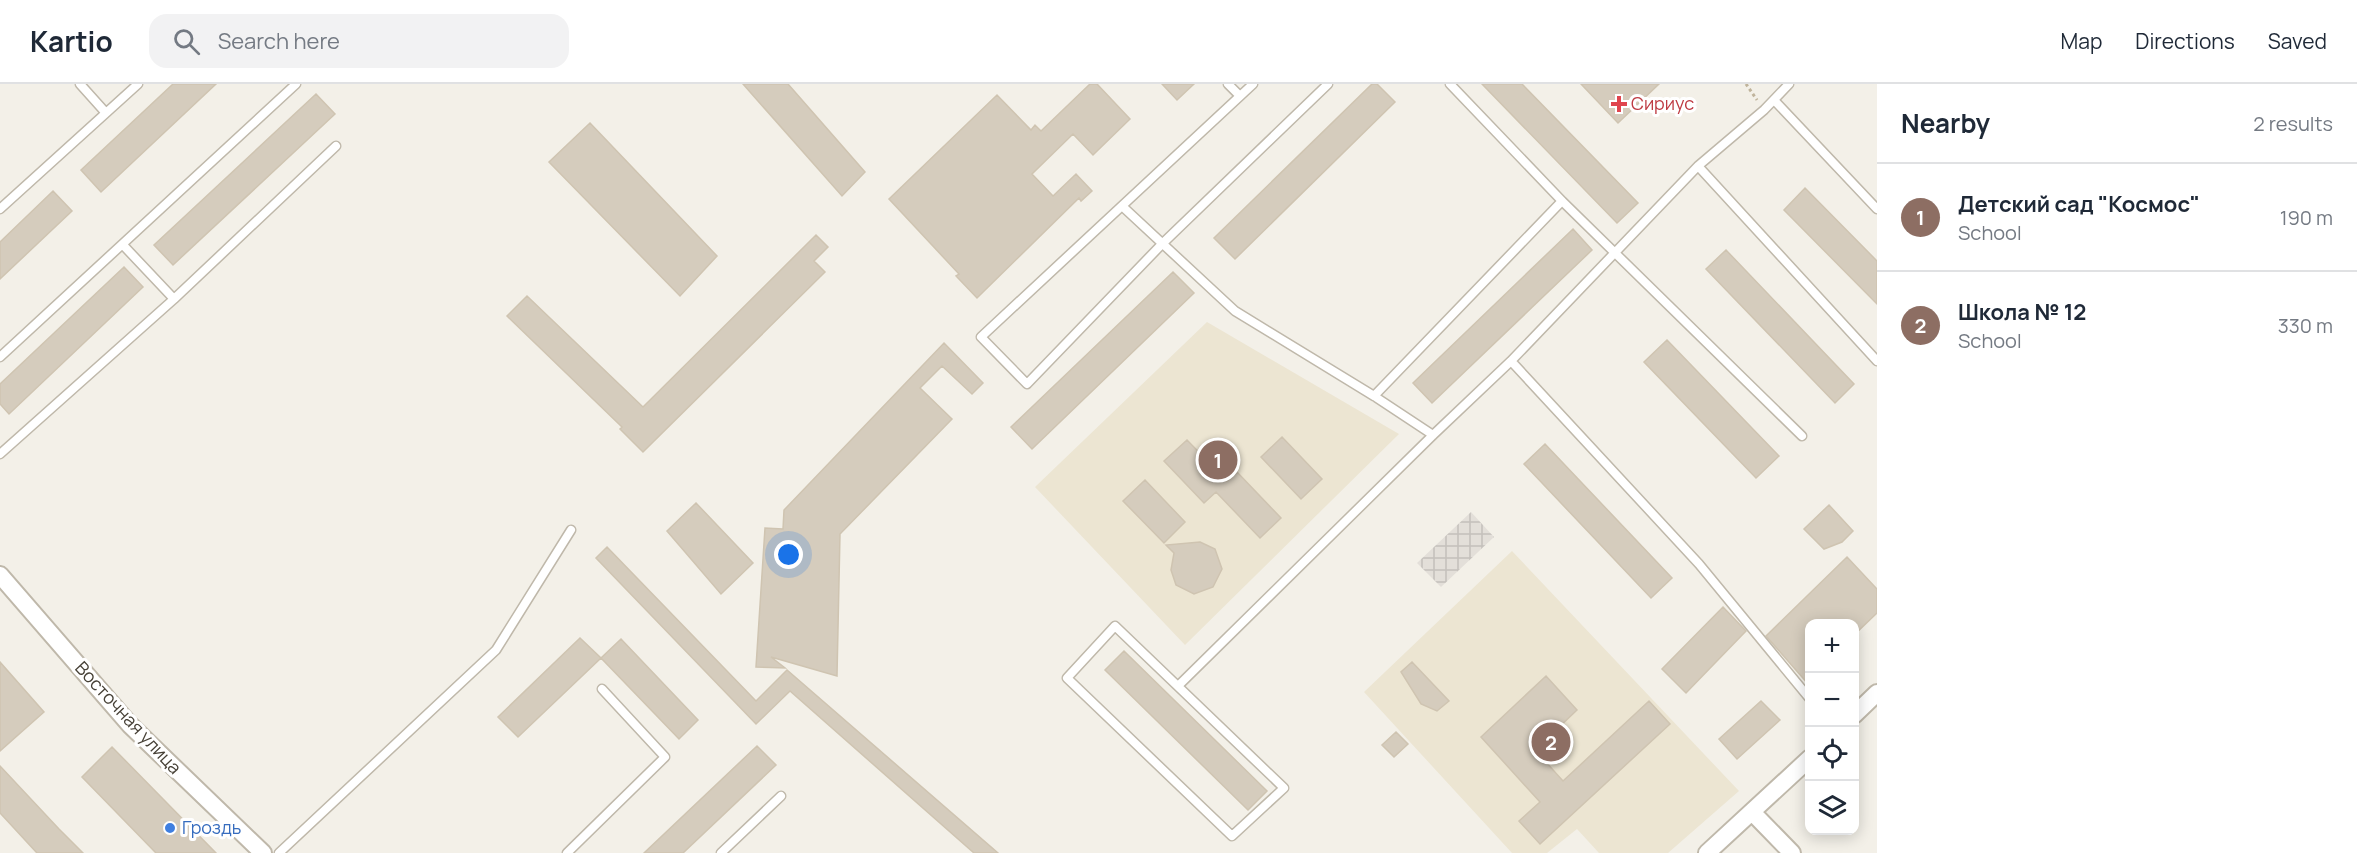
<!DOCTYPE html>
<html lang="en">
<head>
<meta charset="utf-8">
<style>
	body { margin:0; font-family:Manrope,sans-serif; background:#f2f2f3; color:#1f2937 }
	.controls { position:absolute; right:18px; bottom:18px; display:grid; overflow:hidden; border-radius:12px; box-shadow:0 3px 15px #0003 }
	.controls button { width:54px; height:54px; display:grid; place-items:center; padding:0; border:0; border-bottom:2px solid #e0e1e3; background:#fff; color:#1f2937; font:30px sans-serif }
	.you { position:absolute; left:789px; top:471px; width:21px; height:21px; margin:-15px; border:4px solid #fff; border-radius:50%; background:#1a73e8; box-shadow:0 0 0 9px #1a73e833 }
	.badge { display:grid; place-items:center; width:39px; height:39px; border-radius:50%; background:#f4411e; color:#fff; font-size:20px; font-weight:700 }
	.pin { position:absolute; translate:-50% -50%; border:3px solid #fff; box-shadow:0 2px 6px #0006 }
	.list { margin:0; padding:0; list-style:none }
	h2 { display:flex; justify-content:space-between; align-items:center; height:78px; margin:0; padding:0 24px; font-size:26px }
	h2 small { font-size:20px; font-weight:400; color:#747a83 }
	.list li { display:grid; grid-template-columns:39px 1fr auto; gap:18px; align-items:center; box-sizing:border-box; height:108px; padding:0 24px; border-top:2px solid #e0e1e3 }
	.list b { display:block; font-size:22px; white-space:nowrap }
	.list p { margin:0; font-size:20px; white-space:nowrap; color:#747a83 }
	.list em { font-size:20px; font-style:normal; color:#747a83 }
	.icon { flex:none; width:33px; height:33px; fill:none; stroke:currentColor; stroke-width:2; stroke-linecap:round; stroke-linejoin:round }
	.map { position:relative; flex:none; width:1877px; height:769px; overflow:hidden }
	header { display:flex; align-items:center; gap:36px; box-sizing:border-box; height:84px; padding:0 30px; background:#fff; border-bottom:2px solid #e0e1e3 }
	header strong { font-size:28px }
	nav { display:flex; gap:33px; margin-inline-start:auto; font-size:21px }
	.search { width:420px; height:54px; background:#f2f2f3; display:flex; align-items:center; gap:15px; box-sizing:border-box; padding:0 21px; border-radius:18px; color:#747a83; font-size:22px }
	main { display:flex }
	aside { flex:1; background:#fff }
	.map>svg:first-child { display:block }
</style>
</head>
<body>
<header>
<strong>Kartio</strong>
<div class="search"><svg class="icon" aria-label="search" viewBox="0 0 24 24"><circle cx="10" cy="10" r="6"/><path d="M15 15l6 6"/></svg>Search here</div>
<nav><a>Map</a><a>Directions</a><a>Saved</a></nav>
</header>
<main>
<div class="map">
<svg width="1877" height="769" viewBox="0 0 1877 769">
	<defs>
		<pattern id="industrial-grid" width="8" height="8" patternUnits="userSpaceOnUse" patternTransform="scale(1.5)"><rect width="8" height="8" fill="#e3dfd9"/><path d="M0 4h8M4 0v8" fill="none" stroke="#c4c0bb"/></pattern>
	</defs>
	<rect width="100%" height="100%" fill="#f3f0e8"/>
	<path fill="url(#industrial-grid)" d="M1471,428L1494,453L1441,503L1417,479Z"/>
	<path fill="#ece5d2" d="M1207,238L1399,350L1185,561L1035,403Z
		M1512,467L1739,707L1668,769H1599L1577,745L1547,769H1512L1364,608Z"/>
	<path fill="#d5ccbd" stroke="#cfc4b1" stroke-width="1.5" d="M173,0H216L101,108L81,86Z
		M743,0H788L865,88L842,112Z
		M1090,0H1097L1130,35L1093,71L1073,50L1032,90L1053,112L1076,90L1092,107L1081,117L1079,114L977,214L956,192L959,190L889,115L997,11L1031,46L1035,41L1041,47Z
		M1162,0H1194L1177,16Z
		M1372,0H1377L1395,18L1235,175L1214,154Z
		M1482,0H1522L1638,119L1617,139Z
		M1581,0H1659L1618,39Z
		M316,10L335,30L173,181L154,161Z
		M590,39L717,172L680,212L549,78Z
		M1805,104L1877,177V220L1784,126Z
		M53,107L72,127L0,195V158Z
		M1573,145L1592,166L1432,319L1413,299Z
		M816,151L828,163L814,177L825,188L643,368L620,345L622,343L507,232L527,212L643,323Z
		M1726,166L1854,300L1835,319L1706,185Z
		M124,183L143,203L9,330L0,320V300Z
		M1173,188L1194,209L1032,365L1011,343Z
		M1667,256L1779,372L1756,394L1644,278Z
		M944,259L983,299L972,310L942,282L920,304L952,335L840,450L837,592L771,573L785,584L756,583L765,444L783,445L784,426Z
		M1282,353L1322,395L1301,415L1261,373Z
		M1187,356L1227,397L1237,388L1281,434L1260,454L1216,408L1204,419L1164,377Z
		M1545,360L1672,494L1651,514L1524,380Z
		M1145,396L1185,438L1164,459L1123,417Z
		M696,419L753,479L721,510L667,447Z
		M1829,421L1853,447L1842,458L1824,465L1804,445Z
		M1200,458L1215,465L1222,485L1213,503L1194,510L1176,501L1171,486L1174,469L1166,461Z
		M607,463L756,617L787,586L998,769H974L790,607L756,640L596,474Z
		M1847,473L1877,505V529L1854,551V540H1809V601L1766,552Z
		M1723,523L1746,547L1686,609L1662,585Z
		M580,554L601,574L518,653L498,633Z
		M621,555L698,636L679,655L601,574Z
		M1124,567L1267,707L1248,726L1105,586Z
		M0,578L44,628L0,667Z
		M1412,578L1449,617L1437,627L1421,620L1401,588Z
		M1546,592L1577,626L1535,666L1563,697L1649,617L1670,640L1540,760L1519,737L1540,718L1481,653Z
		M1761,617L1780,636L1737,675L1719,655Z
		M1396,648L1408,660L1394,673L1382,661Z
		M757,662L776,681L683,769H644Z
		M112,663L216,769H156L82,693Z
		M0,682L59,745L83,769H37L0,729Z"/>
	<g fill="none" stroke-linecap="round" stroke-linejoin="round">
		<defs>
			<path id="lane" d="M80,0L106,29
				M1228,0L1240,12
				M1253,0L981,253L1027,300L1162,160L1328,0
				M1450,0L1562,117L1802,352
				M1774,16L1877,125
				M1698,82L1877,277
				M1122,122L1235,227L1374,312L1433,351
				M0,125L138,0
				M123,161L174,215
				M0,273L296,0
				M1511,277L1699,480L1810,615
				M1374,312L1562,117
				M0,370L174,215L336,62
				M1115,542L1284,704L1232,752L1067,594Z
				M1179,601L1433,351L1511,277L1698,82L1764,26L1789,0
				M279,769L496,566L571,446
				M567,769L665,673L602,605
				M721,769L781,712"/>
			<path id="street" d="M0,491L130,641L263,769
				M1854,631L1877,609
				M1752,728L1792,769
				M1707,769L1810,674"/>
		</defs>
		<use href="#lane" stroke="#bfb8aa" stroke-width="11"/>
		<use href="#street" stroke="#bfb8aa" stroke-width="20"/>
		<path stroke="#c0b49c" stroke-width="3" stroke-dasharray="3 3" stroke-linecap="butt" d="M1746,0L1757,16"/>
		<use href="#lane" stroke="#fff" stroke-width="8"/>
		<use href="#street" stroke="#fff" stroke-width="16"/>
	</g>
	<path fill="#e0444e" stroke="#fff" stroke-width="2" d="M1616 11h6v6h6v6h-6v6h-6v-6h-6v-6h6z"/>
	<circle fill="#3f7fe0" stroke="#fff" stroke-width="2" cx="170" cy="744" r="6"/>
	<g text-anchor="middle" stroke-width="6" stroke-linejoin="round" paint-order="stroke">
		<g font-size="18" fill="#be3a42" stroke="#fff" text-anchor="start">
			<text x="1631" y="26">Сириус</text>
		</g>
		<g font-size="18" fill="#464036" stroke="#fff">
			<text transform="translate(128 634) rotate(47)" y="6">Восточная улица</text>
		</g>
		<g font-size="18" fill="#366cbe" stroke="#fff" text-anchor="start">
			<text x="182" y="750">Гроздь</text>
		</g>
	</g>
</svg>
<div class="controls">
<button>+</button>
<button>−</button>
<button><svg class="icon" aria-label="locate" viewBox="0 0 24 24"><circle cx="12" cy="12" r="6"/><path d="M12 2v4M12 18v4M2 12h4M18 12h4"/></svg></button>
<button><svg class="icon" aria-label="layers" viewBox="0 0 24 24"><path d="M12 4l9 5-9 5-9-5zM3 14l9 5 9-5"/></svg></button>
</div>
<div class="you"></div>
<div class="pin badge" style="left:1218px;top:376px;background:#8d6e63">1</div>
<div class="pin badge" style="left:1551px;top:658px;background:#8d6e63">2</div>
</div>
<aside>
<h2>Nearby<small>2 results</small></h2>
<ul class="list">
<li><span class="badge" style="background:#8d6e63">1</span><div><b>Детский сад &quot;Космос&quot;</b><p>School</p></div><em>190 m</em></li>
<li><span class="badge" style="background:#8d6e63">2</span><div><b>Школа № 12</b><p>School</p></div><em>330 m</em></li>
</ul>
</aside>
</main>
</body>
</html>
